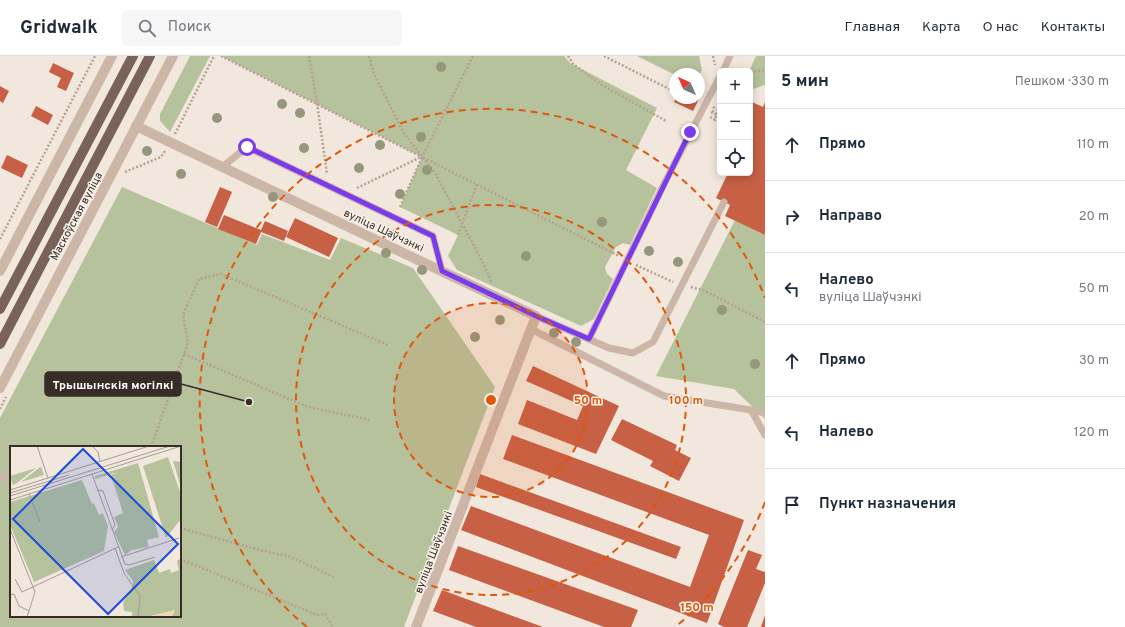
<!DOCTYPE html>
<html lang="ru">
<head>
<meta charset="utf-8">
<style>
	body { margin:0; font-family:Overpass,sans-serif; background:#f6f6f7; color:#1f2937 }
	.controls { position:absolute; right:12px; top:12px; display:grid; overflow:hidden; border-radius:6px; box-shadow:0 2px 10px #0003 }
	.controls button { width:36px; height:36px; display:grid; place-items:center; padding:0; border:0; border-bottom:1px solid #e0e1e3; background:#fff; color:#1f2937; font:20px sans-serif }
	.compass { position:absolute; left:669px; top:12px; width:36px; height:36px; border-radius:50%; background:#fff; box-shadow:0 2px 10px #0003; rotate:315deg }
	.stop { position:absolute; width:12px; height:12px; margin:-9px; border:3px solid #7c3aed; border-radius:50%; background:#fff }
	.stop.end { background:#7c3aed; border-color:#fff; box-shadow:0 1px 4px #0008 }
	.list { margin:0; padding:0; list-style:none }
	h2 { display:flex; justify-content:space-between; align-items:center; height:52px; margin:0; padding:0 16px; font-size:17px }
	h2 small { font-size:13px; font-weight:400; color:#747a83 }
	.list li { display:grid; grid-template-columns:26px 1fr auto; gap:12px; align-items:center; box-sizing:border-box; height:72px; padding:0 16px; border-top:1px solid #e0e1e3 }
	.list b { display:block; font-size:15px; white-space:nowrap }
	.list p { margin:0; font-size:13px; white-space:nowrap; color:#747a83 }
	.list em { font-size:13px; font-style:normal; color:#747a83 }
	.icon { flex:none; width:22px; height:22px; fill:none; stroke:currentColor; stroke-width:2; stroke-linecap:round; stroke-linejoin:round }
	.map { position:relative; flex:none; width:765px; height:571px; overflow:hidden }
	header { display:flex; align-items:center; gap:24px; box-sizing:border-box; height:56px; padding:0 20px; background:#fff; border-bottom:1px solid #e0e1e3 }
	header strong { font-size:19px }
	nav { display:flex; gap:22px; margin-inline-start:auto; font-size:14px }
	.search { width:280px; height:36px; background:#f6f6f7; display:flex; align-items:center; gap:10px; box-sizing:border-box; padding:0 14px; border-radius:6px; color:#747a83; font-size:15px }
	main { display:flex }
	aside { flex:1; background:#fff }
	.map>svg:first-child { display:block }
</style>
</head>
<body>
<header>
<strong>Gridwalk</strong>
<div class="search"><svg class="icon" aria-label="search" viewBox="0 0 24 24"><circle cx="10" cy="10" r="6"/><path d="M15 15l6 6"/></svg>Поиск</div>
<nav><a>Главная</a><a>Карта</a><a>О нас</a><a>Контакты</a></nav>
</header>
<main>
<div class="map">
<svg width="765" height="571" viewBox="0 0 765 571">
	<rect width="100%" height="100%" fill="#f2e7dc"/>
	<path fill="#b6c29c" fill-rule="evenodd" d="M190,0H210L170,76L160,65V58Z
		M221,0H564L570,7L657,52L626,114L657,132L630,189L623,187L616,191L605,211L607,218L613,223L594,263L581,270L457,214L448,200L458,179L400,151L422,101Z
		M637,0H699L702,14L699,19V18H675V19Z
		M756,0H765V29L750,34V15H749Z
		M122,131L257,189L262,178L330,204L341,182L413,212L495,331L404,571H0V362ZM11,391H180V560H11Z
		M735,164L765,179V363L734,333L656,320Z"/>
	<path fill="#c76045" d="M53,7L74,17L66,35L57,31L61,22L49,16Z
		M0,30L9,35L3,47L0,45Z
		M699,35L702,37L693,55L674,46L676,42H699Z
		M750,45L763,51L765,46V179L725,160L730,149L716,142L728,117H750Z
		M36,50L53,59L48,69L31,60Z
		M7,99L28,109L22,122L1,112Z
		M220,131L232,136L217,171L205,166Z
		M224,159L261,174L265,165L288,175L284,185L261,176L256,188L218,173Z
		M295,162L338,182L329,201L286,181Z
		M533,310L619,350L596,398L518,368L527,344L577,364L583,350L526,325Z
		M622,363L677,389L675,394L691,402L679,425L650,410L653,405L611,384Z
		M512,379L744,464L707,567L461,474L471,450L690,531L709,479L503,403Z
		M480,418L681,491L676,503L476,431Z
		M458,490L638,554L631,571H604L449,514Z
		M748,494L762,499L756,513L765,516V527L747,571H724L718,568Z
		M442,534L543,571H476L433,555Z
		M765,559V571H761Z"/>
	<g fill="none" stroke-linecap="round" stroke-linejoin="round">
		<path stroke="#b7a092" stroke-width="2.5" stroke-dasharray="2 2" stroke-linecap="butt" d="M221,0L422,101L473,0
			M309,0L317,47L327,118
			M369,0L374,18L403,76L435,117L479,199L492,227
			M568,0L573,8L602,29L666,65
			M604,0L675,36
			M713,0L715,9
			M750,16L765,14
			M687,42L696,46
			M713,51L720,55
			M712,55L720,59
			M710,61L715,64L717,59L711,56
			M175,78L214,0
			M125,116L161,101L165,95
			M357,132L421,101
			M400,151L422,101L619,200
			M458,179L477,128
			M0,183L95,0
			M636,209L673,226
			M691,231L703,234L765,266
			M184,298L308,351L370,364
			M0,353L6,341
			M151,391L188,287L183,259L199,223L221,218L388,289
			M180,472L260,494L291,501L334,521
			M180,503L317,559L325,558L333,571"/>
		<path stroke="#cbb6a8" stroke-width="7" d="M723,15L730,0
			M222,111L247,91L433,180L442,215
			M536,260L609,292L633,297L653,286L724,146
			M531,273L664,340L751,354L765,379
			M589,283L665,126L720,20
			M751,354L765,357
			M0,420L11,424"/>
		<path stroke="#cbb6a8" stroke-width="10" d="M136,70L536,260L416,571"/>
		<path stroke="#cbb6a8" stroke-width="10" d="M0,215L112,0
			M0,332L173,0"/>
		<path stroke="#796359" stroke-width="10" d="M0,253L133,0
			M0,288L150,0"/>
	</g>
	<g fill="#94977b">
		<circle cx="441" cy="11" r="5"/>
		<circle cx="282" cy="48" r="5"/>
		<circle cx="300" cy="57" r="5"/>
		<circle cx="217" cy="62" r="5"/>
		<circle cx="421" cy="81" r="5"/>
		<circle cx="380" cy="89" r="5"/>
		<circle cx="304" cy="92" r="5"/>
		<circle cx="147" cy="95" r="5"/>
		<circle cx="359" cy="112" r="5"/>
		<circle cx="427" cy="114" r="5"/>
		<circle cx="181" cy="118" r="5"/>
		<circle cx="400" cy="138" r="5"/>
		<circle cx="273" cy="141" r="5"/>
		<circle cx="602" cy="166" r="5"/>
		<circle cx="649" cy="195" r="5"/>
		<circle cx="386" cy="197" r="5"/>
		<circle cx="526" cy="200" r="5"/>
		<circle cx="678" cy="206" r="5"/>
		<circle cx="422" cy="214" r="5"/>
		<circle cx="722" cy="254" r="5"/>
		<circle cx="500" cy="264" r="5"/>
		<circle cx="554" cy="277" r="5"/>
		<circle cx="475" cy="281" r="5"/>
		<circle cx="576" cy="286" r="5"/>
		<circle cx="755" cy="308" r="5"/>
	</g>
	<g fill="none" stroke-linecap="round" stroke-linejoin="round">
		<path stroke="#7c3aed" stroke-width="5" d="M247,91L433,180L442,215L536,260L589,283L690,76"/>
	</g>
	<circle cx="491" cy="344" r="97" fill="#df570d" fill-opacity=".12"/>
	<g fill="none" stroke="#df570d" stroke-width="2" stroke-dasharray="7 5">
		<circle cx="491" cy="344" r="97"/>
		<circle cx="491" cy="344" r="195"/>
		<path d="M765 446A292 292 0 0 1 675 571M307 571A292 292 0 1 1 765 242"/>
	</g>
	<g text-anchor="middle" stroke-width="3" stroke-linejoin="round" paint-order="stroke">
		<g font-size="11" fill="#372c28" stroke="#faf1e9">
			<text transform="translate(76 160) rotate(-62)" y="4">Маскоўская вуліца</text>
			<text transform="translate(384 174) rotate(25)" y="4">вуліца Шаўчэнкі</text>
			<text transform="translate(433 496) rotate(-69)" y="4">вуліца Шаўчэнкі</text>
		</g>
	</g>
	<g transform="translate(10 390)">
		<rect width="171" height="171" fill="#f2e7dc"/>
		<path d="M158,11L171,49V73L156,92L133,20ZM163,15L171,16V41ZM128,17L149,91L137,94L139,101L122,104L115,109L104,86L108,81L104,71L113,67L101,29L108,26L85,33V30ZM31,21L34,29L11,36L29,22ZM26,22L7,37L3,39L0,30ZM72,34L82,58L84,57L89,69L93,67L98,80L94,105L24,136L0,79V56ZM171,112V171H122V166L114,165L113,156L123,143V135L115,124L144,114L149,127L160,123L161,127L169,124L167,115Z" fill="#b6c29c"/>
		<path d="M165,164L162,171H140L143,169Z" fill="#eed7b2"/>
		<path fill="none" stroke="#a79c94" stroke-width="1" d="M27,0L38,32M82,0L88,6L90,16M82,28L115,118L119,119L145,111M0,44L139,0M87,44L93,45L105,79L102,84M0,47L59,29M19,48L30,76M0,50L160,0M0,54L171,0M0,83L25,146L17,171M105,102L114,127L123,140L121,146L111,155M111,111L169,92M5,133L12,146L108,101M123,140L130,150L128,171M0,149L4,148L9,160L19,165"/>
		<path fill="#1d4ed8" fill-opacity="0.15" stroke="#1d4ed8" stroke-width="2" d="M73,3L168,98L98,168L3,73Z"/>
		<rect width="171" height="171" fill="none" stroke="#372c28" stroke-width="2"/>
	</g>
	<circle cx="491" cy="344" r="6" fill="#df570d" stroke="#faf1e9" stroke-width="2"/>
	<g font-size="12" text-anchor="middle" font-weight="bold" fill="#df570d" stroke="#faf1e9" stroke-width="3" stroke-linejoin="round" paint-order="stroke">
		<text x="588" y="348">50 m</text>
		<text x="686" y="348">100 m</text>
		<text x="697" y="555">150 m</text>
	</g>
	<path fill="none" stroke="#372c28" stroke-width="1.5" d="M249 346L181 328"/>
	<circle fill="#372c28" stroke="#faf1e9" stroke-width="1.5" cx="249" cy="346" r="4"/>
	<rect fill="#372c28" stroke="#372c28" stroke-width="1.5" x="45" y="316" width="136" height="24" rx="4"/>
	<g font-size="12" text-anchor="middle" font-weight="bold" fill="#fff">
		<text x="113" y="333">Трышынскія могілкі</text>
	</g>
</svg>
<div class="controls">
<button>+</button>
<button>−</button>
<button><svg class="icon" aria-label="locate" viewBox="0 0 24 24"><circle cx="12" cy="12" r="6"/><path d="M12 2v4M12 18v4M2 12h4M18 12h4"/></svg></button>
</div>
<svg class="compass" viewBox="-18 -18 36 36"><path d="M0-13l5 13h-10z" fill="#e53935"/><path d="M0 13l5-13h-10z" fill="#747a83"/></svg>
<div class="stop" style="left:247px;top:91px"></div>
<div class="stop end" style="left:690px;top:76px"></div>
</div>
<aside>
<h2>5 мин<small>Пешком · 330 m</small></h2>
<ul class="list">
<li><svg class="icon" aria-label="ahead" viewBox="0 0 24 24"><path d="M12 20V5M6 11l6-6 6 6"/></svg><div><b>Прямо</b></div><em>110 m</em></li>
<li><svg class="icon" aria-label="right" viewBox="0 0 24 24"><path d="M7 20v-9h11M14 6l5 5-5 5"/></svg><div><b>Направо</b></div><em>20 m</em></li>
<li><svg class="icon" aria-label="left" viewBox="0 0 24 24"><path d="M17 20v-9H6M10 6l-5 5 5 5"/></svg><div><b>Налево</b><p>вуліца Шаўчэнкі</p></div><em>50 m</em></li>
<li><svg class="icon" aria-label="ahead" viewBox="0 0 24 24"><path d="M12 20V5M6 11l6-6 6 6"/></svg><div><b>Прямо</b></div><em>30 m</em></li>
<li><svg class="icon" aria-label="left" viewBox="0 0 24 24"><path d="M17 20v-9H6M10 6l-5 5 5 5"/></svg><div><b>Налево</b></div><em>120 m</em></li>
<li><svg class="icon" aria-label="arrive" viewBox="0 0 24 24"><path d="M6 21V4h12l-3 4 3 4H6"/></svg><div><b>Пункт назначения</b></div></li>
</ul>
</aside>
</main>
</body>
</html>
